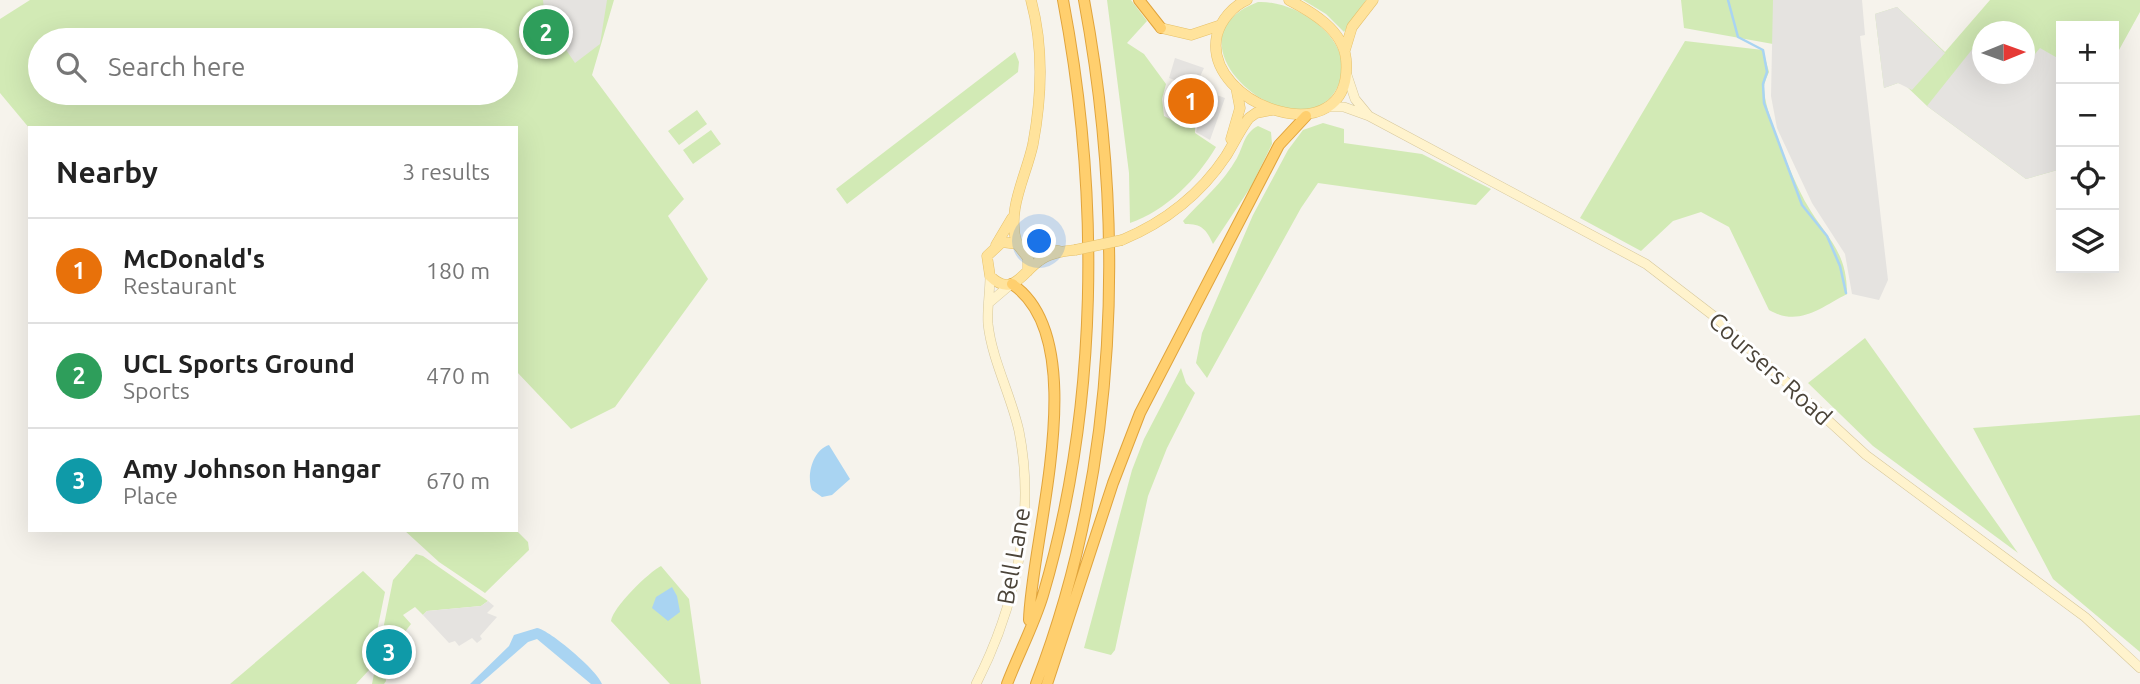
<!DOCTYPE html>
<html lang="en">
<head>
<meta charset="utf-8">
<style>
	body { margin:0; font-family:Ubuntu,sans-serif; background:#f2f2f2; color:#222 }
	.controls { position:absolute; right:21px; top:21px; display:grid; overflow:hidden; border-radius:0px; box-shadow:0 7px 28px #0002 }
	.controls button { width:63px; height:63px; display:grid; place-items:center; padding:0; border:0; border-bottom:2px solid #e0e0e0; background:#fff; color:#222; font:35px sans-serif }
	.compass { position:absolute; left:1972px; top:21px; width:63px; height:63px; border-radius:50%; background:#fff; box-shadow:0 7px 28px #0002; rotate:89deg }
	.you { position:absolute; left:1040px; top:242px; width:24px; height:24px; margin:-18px; border:5px solid #fff; border-radius:50%; background:#1a73e8; box-shadow:0 0 0 10px #1a73e833 }
	.badge { display:grid; place-items:center; width:46px; height:46px; border-radius:50%; background:#2563eb; color:#fff; font-size:23px; font-weight:700 }
	.pin { position:absolute; translate:-50% -50%; border:4px solid #fff; box-shadow:0 2px 7px #0006 }
	.list { margin:0; padding:0; list-style:none }
	h2 { display:flex; justify-content:space-between; align-items:center; height:91px; margin:0; padding:0 28px; font-size:30px }
	h2 small { font-size:23px; font-weight:400; color:#767676 }
	.list li { display:grid; grid-template-columns:46px 1fr auto; gap:21px; align-items:center; box-sizing:border-box; height:105px; padding:0 28px; border-top:2px solid #e0e0e0 }
	.list b { display:block; font-size:26px; white-space:nowrap }
	.list p { margin:0; font-size:23px; white-space:nowrap; color:#767676 }
	.list em { font-size:23px; font-style:normal; color:#767676 }
	.icon { flex:none; width:38px; height:38px; fill:none; stroke:currentColor; stroke-width:2; stroke-linecap:round; stroke-linejoin:round }
	.map { position:relative; flex:none; width:2140px; height:684px; overflow:hidden }
	.search { position:absolute; background:#fff; box-shadow:0 7px 28px #0002; left:28px; top:28px; width:490px; height:77px; display:flex; align-items:center; gap:18px; box-sizing:border-box; padding:0 24px; border-radius:38px; color:#767676; font-size:26px }
	.panel { position:absolute; background:#fff; box-shadow:0 7px 28px #0002; left:28px; top:126px; width:490px; height:406px; border-radius:0px }
	.map>svg:first-child { display:block }
</style>
</head>
<body>
<div class="map">
<svg width="2140" height="684" viewBox="0 0 2140 684">
	<rect width="100%" height="100%" fill="#f6f3ec"/>
	<path fill="#d2eab5" fill-rule="evenodd" d="M30,0H614L592,75L684,199L668,216L708,279L615,407L571,429L516,371V128L30,129L0,93V19ZM40,40H506V93H40Z
		M1107,0H1131L1147,21L1127,43L1144,54L1166,84L1162,99L1164,116L1178,123L1195,125V133L1216,147C1197,179 1166,211 1130,223L1129,173Z
		M1303,0H1366L1344,32L1326,14Z
		M1681,0H1773V44L1684,28Z
		M1990,0H2140V12L2114,59V26H2061V169L2026,179L1927,106L1905,85L1898,83L1884,88L1875,14L1897,7L1945,52ZM1982,32H2024V74H1982Z
		M1258,2C1299,0 1361,44 1337,88C1299,159 1155,41 1258,2Z
		M1685,41L1763,50L1769,72C1767,77 1764,82 1764,87C1764,113 1793,179 1806,203C1826,238 1847,250 1847,294C1820,308 1799,327 1769,310L1729,227L1701,212L1673,221L1641,251L1580,218Z
		M1015,52L1019,62L1018,72L847,204L836,189Z
		M697,110L707,124L679,145L668,131Z
		M1323,123L1344,129V143L1422,154L1491,189L1476,205L1318,183L1301,208L1207,378L1196,363L1202,333L1253,215L1288,150L1303,130Z
		M1258,126L1271,132L1272,144L1252,185L1213,244C1206,229 1202,224 1185,224L1183,221C1202,200 1223,183 1237,158C1244,145 1244,133 1258,126Z
		M711,130L721,144L693,164L683,150Z
		M1865,338L2018,553L1873,446L1808,383Z
		M1181,368L1186,383L1195,393L1167,448L1148,496L1115,650L1111,655L1084,648L1132,470L1144,439Z
		M2140,415V652L2053,579L1973,428Z
		M404,530H516L528,542L529,550L485,593L439,562Z
		M416,554L423,556L488,601L481,606L427,611L423,615L415,607L403,615L411,624L401,637L383,634L376,668L385,674L386,681L384,684H372L393,580Z
		M661,566L689,599L701,684H670L611,621C613,607 649,572 661,566Z
		M363,571L385,592L369,670L356,684H230Z"/>
	<path fill="#e5e3e0" d="M543,0H607L600,44L575,63L545,19Z
		M1773,0H1862L1865,35L1860,36L1888,280L1879,300L1852,294L1845,254L1812,203L1777,128L1771,96Z
		M1897,7L1945,53L1912,90L1898,83L1884,88L1875,14Z
		M1982,37V74H2024L2025,66L2040,48L2061,60V169L2026,179L1927,106Z
		M1175,58L1204,68L1195,87L1169,78Z
		M1208,92L1225,98L1210,140L1196,132Z
		M488,601L494,606L487,613L497,617L480,636L482,639L477,643L472,638L459,646L455,641L449,643L423,615L427,611L481,606Z"/>
	<path fill="#a9d4f2" d="M829,445L850,479L832,495L822,497L812,490C806,475 813,450 829,445Z
		M672,587L677,596L680,612L668,621L652,608L656,597Z
		M537,628C550,630 599,672 602,684H591L537,639L528,642L480,684H470L509,646L514,635Z"/>
	<g fill="none" stroke-linecap="round" stroke-linejoin="round">
		<path stroke="#a9d4f2" stroke-width="2.5" d="M1728,0L1738,37L1763,50L1767,72L1763,84L1764,103L1802,205L1827,236L1840,266L1846,293"/>
		<defs>
			<path id="secondary" d="M1347,75L1355,99L1369,116
				M1327,107H1344L1369,116L1646,264L1715,317L1866,455L2085,617L2140,668
				M990,302L1010,285
				M976,684C1015,608 1036,516 1019,431C1011,395 992,360 988,324C987,308 990,292 990,276"/>
			<path id="primary" d="M1247,0C1233,6 1221,20 1217,35C1201,107 1355,158 1346,59C1343,30 1312,12 1289,0
				M1161,28L1191,35L1221,25
				M1345,50L1352,27L1373,0
				M1231,139L1240,108L1236,87
				M1122,240C1165,222 1200,195 1226,156C1234,143 1240,130 1249,118L1256,113L1272,110
				M1017,244C1006,210 1026,177 1033,144C1042,96 1044,48 1031,0
				M996,245L1012,218
				M1019,245L1059,251
				M1028,271V258L1017,244L1002,242L987,256L990,276C1012,298 1022,273 1039,261C1049,253 1063,251 1075,250"/>
			<path id="highway" d="M1139,0L1161,28
				M1012,284C1095,340 1031,539 1029,620
				M1007,684C1018,655 1034,625 1043,595C1099,405 1100,194 1063,0
				M1036,684C1119,469 1126,225 1084,0
				M1047,684L1113,483L1140,413L1279,145L1306,116"/>
		</defs>
		<use href="#secondary" stroke="#d6c79b" stroke-width="10"/>
		<use href="#primary" stroke="#e6c16a" stroke-width="11"/>
		<use href="#highway" stroke="#e0a43c" stroke-width="12"/>
		<use href="#secondary" stroke="#fff3cd" stroke-width="9"/>
		<use href="#primary" stroke="#ffe39c" stroke-width="10"/>
		<use href="#highway" stroke="#ffcf6e" stroke-width="10"/>
		<defs>
			<path id="primary-bridge" d="M1075,250L1122,240"/>
		</defs>
		<use href="#primary-bridge" stroke="#e6c16a" stroke-width="11" stroke-linecap="butt"/>
		<use href="#primary-bridge" stroke="#ffe39c" stroke-width="10"/>
	</g>
	<g text-anchor="middle" stroke-width="6" stroke-linejoin="round" paint-order="stroke">
		<g font-size="24" fill="#4b4439" stroke="#fff">
			<text transform="translate(1770 369) rotate(42)" y="8">Coursers Road</text>
			<text transform="translate(1014 556) rotate(-80)" y="8">Bell Lane</text>
		</g>
	</g>
</svg>
<div class="controls">
<button>+</button>
<button>−</button>
<button><svg class="icon" aria-label="locate" viewBox="0 0 24 24"><circle cx="12" cy="12" r="6"/><path d="M12 2v4M12 18v4M2 12h4M18 12h4"/></svg></button>
<button><svg class="icon" aria-label="layers" viewBox="0 0 24 24"><path d="M12 4l9 5-9 5-9-5zM3 14l9 5 9-5"/></svg></button>
</div>
<svg class="compass" viewBox="-18 -18 36 36"><path d="M0-13l5 13h-10z" fill="#e53935"/><path d="M0 13l5-13h-10z" fill="#767676"/></svg>
<div class="you"></div>
<div class="pin badge" style="left:1191px;top:101px;background:#e8710a">1</div>
<div class="pin badge" style="left:546px;top:32px;background:#2e9e5b">2</div>
<div class="pin badge" style="left:389px;top:652px;background:#0f9aa8">3</div>
<div class="search"><svg class="icon" aria-label="search" viewBox="0 0 24 24"><circle cx="10" cy="10" r="6"/><path d="M15 15l6 6"/></svg>Search here</div>
<section class="panel">
<h2>Nearby<small>3 results</small></h2>
<ul class="list">
<li><span class="badge" style="background:#e8710a">1</span><div><b>McDonald's</b><p>Restaurant</p></div><em>180 m</em></li>
<li><span class="badge" style="background:#2e9e5b">2</span><div><b>UCL Sports Ground</b><p>Sports</p></div><em>470 m</em></li>
<li><span class="badge" style="background:#0f9aa8">3</span><div><b>Amy Johnson Hangar</b><p>Place</p></div><em>670 m</em></li>
</ul>
</section>
</div>
</body>
</html>
